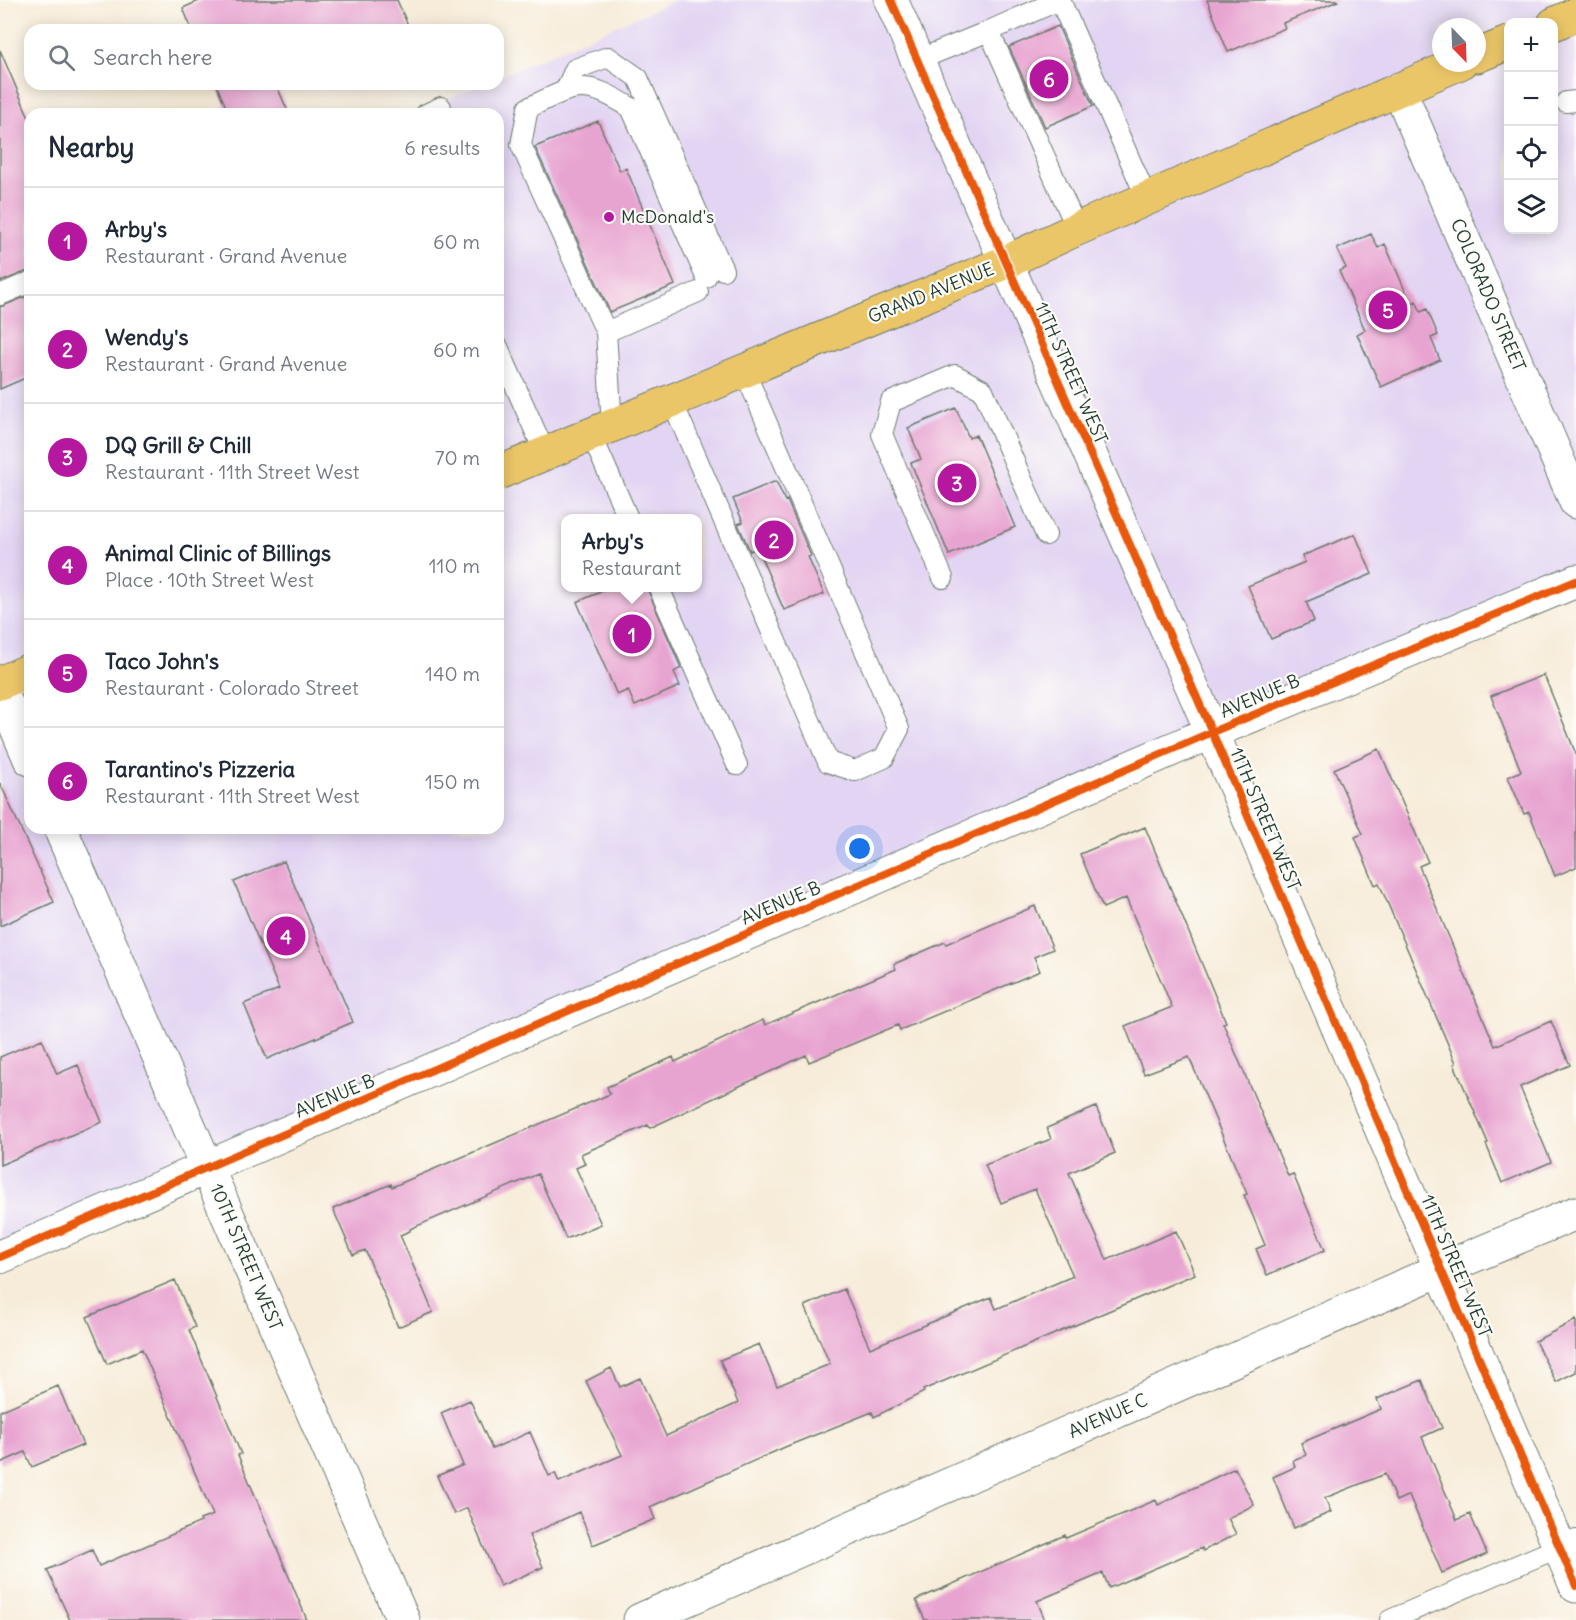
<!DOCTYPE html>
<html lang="en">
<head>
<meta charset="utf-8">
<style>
	body { margin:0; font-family:Delius,sans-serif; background:#f6f6f7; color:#1f2937 }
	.controls { position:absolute; right:18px; top:18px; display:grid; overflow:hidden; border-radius:12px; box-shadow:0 3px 15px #0003 }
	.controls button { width:54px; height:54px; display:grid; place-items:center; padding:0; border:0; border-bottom:2px solid #e0e1e3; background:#fff; color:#1f2937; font:30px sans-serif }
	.compass { position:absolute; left:1432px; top:18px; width:54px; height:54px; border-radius:50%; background:#fff; box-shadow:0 3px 15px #0003; rotate:157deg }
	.you { position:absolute; left:860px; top:849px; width:21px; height:21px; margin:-15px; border:4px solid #fff; border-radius:50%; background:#1a73e8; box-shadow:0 0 0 9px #1a73e833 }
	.badge { display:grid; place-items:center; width:39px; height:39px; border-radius:50%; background:#b5179e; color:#fff; font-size:20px; font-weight:700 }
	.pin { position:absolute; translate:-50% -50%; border:3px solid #fff; box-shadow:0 2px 6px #0006 }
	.popup { position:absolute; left:561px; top:514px; width:141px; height:78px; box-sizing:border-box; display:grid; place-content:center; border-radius:12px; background:#fff; filter:drop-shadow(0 2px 4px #0005); font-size:20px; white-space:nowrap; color:#747a83 }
	.popup b { font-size:22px; color:#1f2937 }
	.popup::after { content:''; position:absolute; left:50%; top:100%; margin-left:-12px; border:12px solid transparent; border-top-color:#fff }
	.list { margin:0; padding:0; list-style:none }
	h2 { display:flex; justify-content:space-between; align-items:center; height:78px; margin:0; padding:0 24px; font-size:26px }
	h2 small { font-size:20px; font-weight:400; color:#747a83 }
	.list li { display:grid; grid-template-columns:39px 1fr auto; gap:18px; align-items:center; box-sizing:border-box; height:108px; padding:0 24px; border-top:2px solid #e0e1e3 }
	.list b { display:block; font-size:22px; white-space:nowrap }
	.list p { margin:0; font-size:20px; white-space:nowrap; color:#747a83 }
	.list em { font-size:20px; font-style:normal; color:#747a83 }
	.icon { flex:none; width:33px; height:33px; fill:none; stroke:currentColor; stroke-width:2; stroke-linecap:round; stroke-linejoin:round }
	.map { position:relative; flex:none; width:1576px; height:1620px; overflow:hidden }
	.search { position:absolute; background:#fff; box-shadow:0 3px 15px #0003; left:24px; top:24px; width:480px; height:66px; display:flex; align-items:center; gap:15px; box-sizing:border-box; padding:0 21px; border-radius:18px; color:#747a83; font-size:22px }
	.panel { position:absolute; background:#fff; box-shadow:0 3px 15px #0003; left:24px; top:108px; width:480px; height:726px; border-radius:18px }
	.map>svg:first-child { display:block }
</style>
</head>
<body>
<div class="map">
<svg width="1576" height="1620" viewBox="0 0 1576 1620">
	<rect width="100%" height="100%" fill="#fdfcf7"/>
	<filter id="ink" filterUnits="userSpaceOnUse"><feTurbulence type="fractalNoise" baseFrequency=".0167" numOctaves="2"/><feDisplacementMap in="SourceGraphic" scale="12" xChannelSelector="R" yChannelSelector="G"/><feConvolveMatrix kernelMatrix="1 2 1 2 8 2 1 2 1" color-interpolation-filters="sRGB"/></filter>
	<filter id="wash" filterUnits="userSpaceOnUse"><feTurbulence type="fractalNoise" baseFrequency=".008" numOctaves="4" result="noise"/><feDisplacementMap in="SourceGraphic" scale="24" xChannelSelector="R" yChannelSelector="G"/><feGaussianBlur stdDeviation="1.35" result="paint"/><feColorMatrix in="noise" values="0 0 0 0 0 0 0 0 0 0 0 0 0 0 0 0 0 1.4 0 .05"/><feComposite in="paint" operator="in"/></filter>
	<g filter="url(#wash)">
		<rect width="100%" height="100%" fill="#f7ecd9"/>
		<path fill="#e2d4f3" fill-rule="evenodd" d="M676,0H1576V581L0,1257V293L30,280V828H498V114H413L482,84H498V77ZM1508,22H1554V230H1508ZM1441,27H1477V63H1441ZM566,518H698V588H566Z"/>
		<g id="blocks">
			<path fill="#e8a4d1" d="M201,0H397L410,30H192L183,8Z
				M1207,0H1337L1338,1L1283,23L1285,28L1228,52Z
				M1058,26L1093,106L1045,127L1009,47Z
				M0,50L30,120V270L0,282Z
				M216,84H276L289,114H229Z
				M598,121L620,171L626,168L675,285L610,312L535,147Z
				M1371,234L1378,248L1385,244L1411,304L1416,301L1421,312L1427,309L1438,335L1431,338L1440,360L1381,387L1357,334L1365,330L1339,271L1346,268L1337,249Z
				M30,295V376L0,389V307Z
				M956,408L969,438L976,435L1015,527L949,555L911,463L921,459L908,428Z
				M776,481L785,501L787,500L811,556L808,557L824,594L784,610L757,548L750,551L738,524L743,522L733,499Z
				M1355,534L1372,574L1306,602L1314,621L1271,639L1248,586L1305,562L1302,556Z
				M610,588H647L681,668L674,672L680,686L635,706L628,690L617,695L577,602Z
				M1544,675L1576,754V867L1555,876L1529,812L1524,814L1508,777L1521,771L1491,696Z
				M1379,749L1428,862L1419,866L1495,1046L1551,1021L1570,1065L1520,1087L1551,1162L1502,1183L1486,1144L1488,1143L1454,1064L1456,1063L1379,883L1375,885L1355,837L1363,834L1334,769Z
				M0,783L54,902L0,926Z
				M1145,827L1226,1022L1223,1023L1288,1176L1293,1174L1325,1250L1267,1275L1256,1249L1265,1245L1244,1195L1247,1194L1189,1057L1144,1074L1125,1026L1172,1007L1126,898L1103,908L1080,854Z
				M284,861L353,1022L267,1059L244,1004L279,989L234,882Z
				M1035,906L1053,949L1034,957L1040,971L900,1030L898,1025L809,1062L806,1055L650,1128L648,1125L581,1154L585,1164L576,1168L601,1224L566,1239L538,1174L410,1229V1231L400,1235L433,1312L398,1327L365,1250L353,1255L333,1209L391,1184L392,1187L610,1094L607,1087L673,1057L675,1062L763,1020L765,1025L896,969L894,964L945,942L946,944Z
				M42,1039L57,1074L78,1065L102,1122L0,1165V1057Z
				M1096,1107L1115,1153L1069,1173L1107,1260L1176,1231L1195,1274L923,1390L924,1392L874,1417L872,1412L785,1447L650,1507L655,1519L593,1545L579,1512L529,1535L543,1567L500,1586L467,1508L454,1514L437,1476L463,1465L441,1413L470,1400L492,1449L530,1432L549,1476L555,1473L559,1482L622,1455L586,1381L611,1368L620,1387L640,1378L666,1436L738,1403L720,1360L759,1344L777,1386L830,1364L805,1306L844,1289L870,1348L991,1297L996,1309L1073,1276L1035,1189L1001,1203L985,1165L1051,1139L1047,1128Z
				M175,1280L195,1327L189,1330L241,1454L238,1455L307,1620H70L47,1570L92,1550L99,1566L201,1522L200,1520L213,1515L142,1349L107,1364L87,1317Z
				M1576,1320V1372L1556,1382L1535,1341Z
				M1422,1380L1442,1428L1422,1437L1457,1520L1470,1514L1487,1554L1442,1573L1409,1495L1396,1501L1385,1474L1325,1498L1331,1512L1294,1528L1273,1477L1295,1467L1293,1460L1306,1455L1301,1443L1381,1409L1377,1399Z
				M58,1386L83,1445L32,1467L25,1452L0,1463V1411Z
				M1235,1468L1254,1505L1228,1518L1236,1534L1203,1551L1202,1548L1109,1588L1103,1573L1037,1601L1045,1620H925L916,1600L1065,1535L1066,1538L1156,1500L1158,1505Z"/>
		</g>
	</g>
	<g filter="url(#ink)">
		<use href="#blocks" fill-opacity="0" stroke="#6b7a6e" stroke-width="1.5"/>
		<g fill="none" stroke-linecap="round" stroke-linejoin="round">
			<defs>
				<path id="lane" d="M1059,0L989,31L1077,229
					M1060,0L1147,199
					M918,60L989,31
					M566,89L575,69L608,57L638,78L723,270
					M1566,102L1576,101
					M426,114L441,107
					M0,295L30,282
					M606,332L698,292
					M498,347L545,453
					M672,401L828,762L855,771L884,758L899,729L744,370
					M612,426L606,332L521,145L528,108C575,85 584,78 631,108L706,277
					M591,434L628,518
					M943,578L882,434L891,402L955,375L983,390L1046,535
					M659,588L737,765
					M1390,1620L1576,1540"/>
				<path id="street" d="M891,0L1212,732L1576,1586
					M1399,89L1576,502
					M0,689L30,759
					M60,828L403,1620
					M0,1257L1212,732L1576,581
					M640,1620L1442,1269L1576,1213"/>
				<path id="primary" d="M1554,24L1576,14
					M1477,56L1508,43
					M498,473L1006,262L1077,229L1460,63
					M0,683L30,670"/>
			</defs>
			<use href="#lane" stroke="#6b7a6e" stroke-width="22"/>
			<use href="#street" stroke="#6b7a6e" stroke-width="35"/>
			<use href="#primary" stroke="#6b7a6e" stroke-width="35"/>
			<use href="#lane" stroke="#fff" stroke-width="20"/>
			<use href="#street" stroke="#fff" stroke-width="33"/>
			<use href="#primary" stroke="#ebc669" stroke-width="33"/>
			<defs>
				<path id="cycleway" d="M891,0L1212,732L1576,1586
					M0,1257L1212,732L1576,581"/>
			</defs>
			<use href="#cycleway" stroke="#fdfcf7" stroke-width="11"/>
			<use href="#cycleway" stroke="#e8590c" stroke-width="8"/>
		</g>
	</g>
	<circle fill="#b5179e" stroke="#fdfcf7" stroke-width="2" cx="609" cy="217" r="6"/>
	<g text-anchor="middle" stroke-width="4.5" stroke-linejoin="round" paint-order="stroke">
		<g font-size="18" fill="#1f3d34" stroke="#fdfcf7" text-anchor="start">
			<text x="621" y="223">McDonald's</text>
		</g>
		<g font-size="18" fill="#1f3d34" stroke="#fdfcf7">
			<text transform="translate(931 293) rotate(-22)" y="6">GRAND AVENUE</text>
			<text transform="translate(1488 295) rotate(67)" y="6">COLORADO STREET</text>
			<text transform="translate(1071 373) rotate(66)" y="6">11TH STREET WEST</text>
			<text transform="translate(1260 696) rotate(-23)" y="6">AVENUE B</text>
			<text transform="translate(1265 819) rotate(67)" y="6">11TH STREET WEST</text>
			<text transform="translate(781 903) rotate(-23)" y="6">AVENUE B</text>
			<text transform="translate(335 1096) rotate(-23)" y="6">AVENUE B</text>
			<text transform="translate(246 1257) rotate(67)" y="6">10TH STREET WEST</text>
			<text transform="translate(1456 1266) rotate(67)" y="6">11TH STREET WEST</text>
			<text transform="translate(1108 1416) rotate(-24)" y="6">AVENUE C</text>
		</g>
	</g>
</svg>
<div class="controls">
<button>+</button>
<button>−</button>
<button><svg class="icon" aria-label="locate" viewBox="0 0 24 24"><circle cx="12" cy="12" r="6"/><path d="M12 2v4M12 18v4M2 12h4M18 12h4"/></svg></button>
<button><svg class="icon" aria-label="layers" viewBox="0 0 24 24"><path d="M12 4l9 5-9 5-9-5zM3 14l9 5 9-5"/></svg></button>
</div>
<svg class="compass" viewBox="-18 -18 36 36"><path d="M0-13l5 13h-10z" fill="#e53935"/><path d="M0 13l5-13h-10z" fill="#747a83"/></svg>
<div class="you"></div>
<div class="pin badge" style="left:632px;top:634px">1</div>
<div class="popup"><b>Arby's</b>Restaurant</div>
<div class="pin badge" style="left:774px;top:540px">2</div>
<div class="pin badge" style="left:957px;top:483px">3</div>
<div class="pin badge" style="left:286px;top:936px">4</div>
<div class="pin badge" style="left:1388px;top:310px">5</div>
<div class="pin badge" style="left:1049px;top:79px">6</div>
<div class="search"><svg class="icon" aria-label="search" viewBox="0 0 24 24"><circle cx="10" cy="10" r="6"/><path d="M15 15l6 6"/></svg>Search here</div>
<section class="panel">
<h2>Nearby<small>6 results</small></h2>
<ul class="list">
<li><span class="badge">1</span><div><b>Arby's</b><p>Restaurant · Grand Avenue</p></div><em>60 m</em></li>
<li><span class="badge">2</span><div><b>Wendy's</b><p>Restaurant · Grand Avenue</p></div><em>60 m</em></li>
<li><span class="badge">3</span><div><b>DQ Grill &amp; Chill</b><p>Restaurant · 11th Street West</p></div><em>70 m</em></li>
<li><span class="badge">4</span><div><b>Animal Clinic of Billings</b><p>Place · 10th Street West</p></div><em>110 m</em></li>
<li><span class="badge">5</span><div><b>Taco John's</b><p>Restaurant · Colorado Street</p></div><em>140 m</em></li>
<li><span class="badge">6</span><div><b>Tarantino's Pizzeria</b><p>Restaurant · 11th Street West</p></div><em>150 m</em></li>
</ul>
</section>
</div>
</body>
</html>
